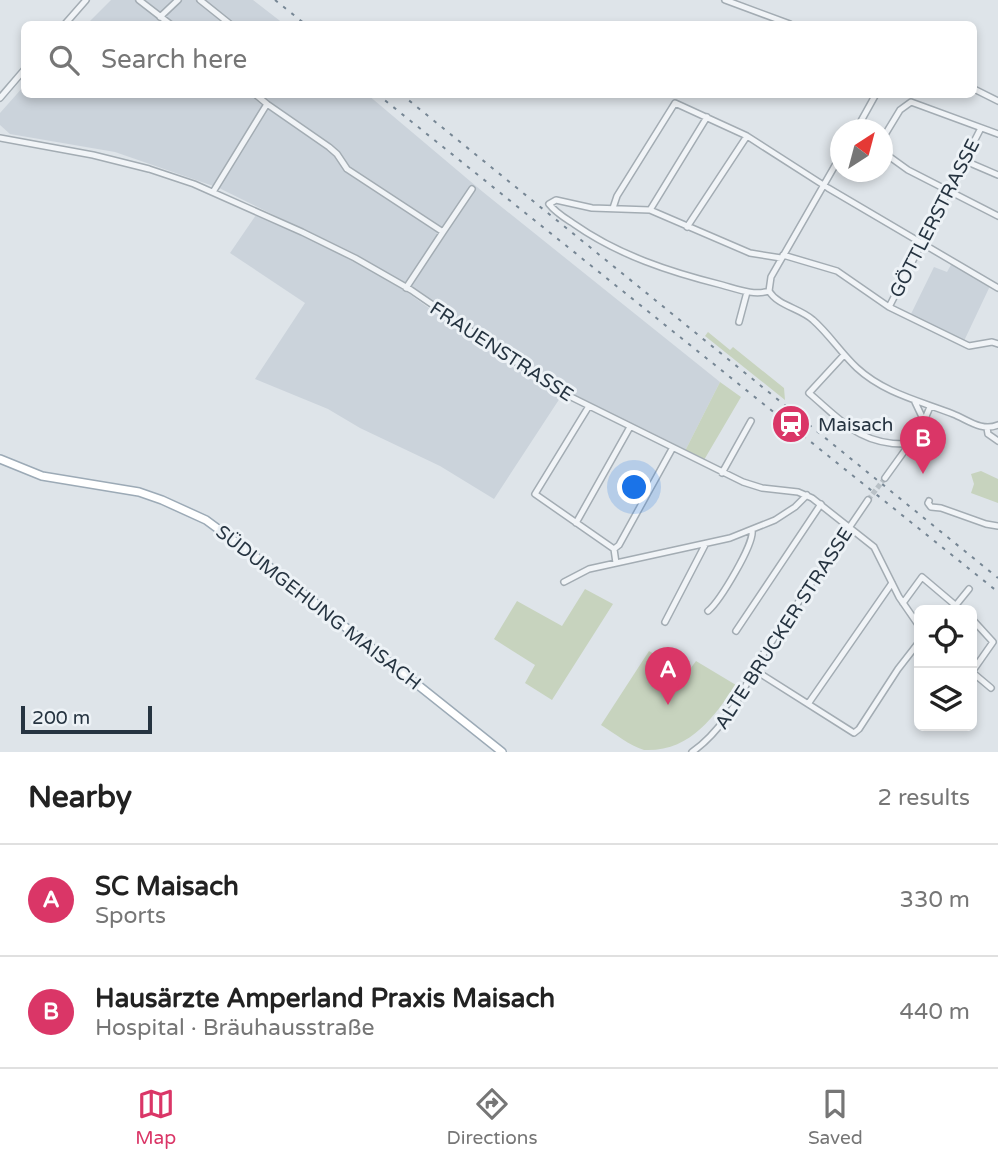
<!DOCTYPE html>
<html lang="en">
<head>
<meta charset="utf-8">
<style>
	body { margin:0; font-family:"Varela Round",sans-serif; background:#f6f6f6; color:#222 }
	.controls { position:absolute; right:21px; bottom:21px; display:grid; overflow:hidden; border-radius:10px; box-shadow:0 4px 10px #0003 }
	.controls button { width:63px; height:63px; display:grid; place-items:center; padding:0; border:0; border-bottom:2px solid #e0e0e0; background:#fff; color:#222; font:35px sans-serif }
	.compass { position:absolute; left:830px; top:119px; width:63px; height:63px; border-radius:50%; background:#fff; box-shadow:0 4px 10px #0003; rotate:36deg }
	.scale { position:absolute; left:21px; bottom:18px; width:131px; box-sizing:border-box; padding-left:7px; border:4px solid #263441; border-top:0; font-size:19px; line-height:24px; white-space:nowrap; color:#263441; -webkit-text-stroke:5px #edf2f6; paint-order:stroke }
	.you { position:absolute; left:635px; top:488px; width:24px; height:24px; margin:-18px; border:5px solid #fff; border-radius:50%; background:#1a73e8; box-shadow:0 0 0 10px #1a73e833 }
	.badge { display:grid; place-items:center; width:46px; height:46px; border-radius:50%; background:#da3667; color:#fff; font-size:23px; font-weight:700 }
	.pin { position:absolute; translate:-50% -58px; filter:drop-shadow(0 2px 4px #0008) }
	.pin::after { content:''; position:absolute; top:37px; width:24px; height:21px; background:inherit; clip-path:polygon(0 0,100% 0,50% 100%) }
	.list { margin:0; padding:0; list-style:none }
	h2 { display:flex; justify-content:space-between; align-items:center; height:91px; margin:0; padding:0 28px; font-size:30px }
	h2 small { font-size:23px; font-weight:400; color:#767676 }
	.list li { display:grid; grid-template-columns:46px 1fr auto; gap:21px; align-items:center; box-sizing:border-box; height:112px; padding:0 28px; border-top:2px solid #e0e0e0 }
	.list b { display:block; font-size:26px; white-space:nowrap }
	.list p { margin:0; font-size:23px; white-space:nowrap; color:#767676 }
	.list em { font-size:23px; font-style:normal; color:#767676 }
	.icon { flex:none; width:38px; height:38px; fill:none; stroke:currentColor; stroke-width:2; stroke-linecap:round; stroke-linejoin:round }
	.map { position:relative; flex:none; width:998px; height:752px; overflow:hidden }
	.search { position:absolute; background:#fff; box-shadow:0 4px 10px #0003; left:21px; right:21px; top:21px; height:77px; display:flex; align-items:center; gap:18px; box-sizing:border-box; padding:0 24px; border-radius:10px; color:#767676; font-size:26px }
	.sheet { height:315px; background:#fff }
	nav { display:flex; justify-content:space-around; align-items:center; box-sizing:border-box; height:98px; border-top:2px solid #e0e0e0; background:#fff; font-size:19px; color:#767676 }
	nav a { display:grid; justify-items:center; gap:4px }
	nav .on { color:#da3667 }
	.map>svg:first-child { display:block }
</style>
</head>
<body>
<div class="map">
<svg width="998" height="752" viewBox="0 0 998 752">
	<rect width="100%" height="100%" fill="#dee4e9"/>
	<path fill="#cbd3db" d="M111,0H253L284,24H87Z
		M24,86V94L368,95L483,192L720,382L685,451L561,388L411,287L355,255L219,188L115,152L10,134L0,125V113Z
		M256,215L354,260L408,293L503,361L560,398L494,499L440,466L360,428L328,409L255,379L305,303L230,253Z
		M952,263L990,286L964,341L910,316L934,267L947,272Z"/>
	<path fill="#c7d3be" d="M708,332L730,350L733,347L784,388L785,400L705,336Z
		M720,382L741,397L704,460L685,451Z
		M981,471L998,479V503L971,493L974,484L971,474Z
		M585,589L613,604L552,700L525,683L535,665L494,639L517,601L562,626Z
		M649,651L687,673L696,661L736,685C714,716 691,752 644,750C630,746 614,733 601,725Z"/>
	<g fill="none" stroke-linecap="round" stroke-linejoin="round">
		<path stroke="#b9c1c7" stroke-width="5" stroke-dasharray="5 2.5" stroke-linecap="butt" d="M868,500L885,478"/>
		<defs>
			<path id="minor" d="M139,0L170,24
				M200,0L230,24
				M725,0L790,24
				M160,17L178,0
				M65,24L86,0
				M974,89L998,101
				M255,94L267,104
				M0,98L24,70
				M856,130L876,94
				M0,138L93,155L149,169L194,184L302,232L355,258L411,290L557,390L743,482L762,488L798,492L812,498L874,547L899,597L919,626
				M883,138L900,110L911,102L998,134
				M883,152L908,170L998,216
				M841,155L771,277L769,291C778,306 800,308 813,320C829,334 841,353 857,368C884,393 920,401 953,414C968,420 982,432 998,425
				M963,160L998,175
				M213,192L267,104L329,147L337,154L347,169L443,232L406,288
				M613,208L617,196L675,103L747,136L828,188L998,288
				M650,210L707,117
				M687,227L747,136
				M443,232L472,189
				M783,255L837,271L889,307L969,346L992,342L998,344
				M769,291C754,296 737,289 722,285C670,272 618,255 574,224C565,218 556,213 549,204L556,200L592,208L650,210L750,253L781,258
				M889,307L981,128
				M739,322L747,292
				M844,355L809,393C843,422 861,446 910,444
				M915,402L924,421
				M589,406L535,494L614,549
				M987,428L988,434L998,441
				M722,473L751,421
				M885,478L921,428L930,407
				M929,501L928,503L931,507L941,508L986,524L998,526
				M576,523L630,427
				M616,563L614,549L619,545L672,449
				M564,582L589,569L730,538L775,520L795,507L807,495
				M903,603L922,577L961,610
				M956,605L969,589
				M708,611C720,601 755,543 752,530
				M972,619L993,642L972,672
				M665,622L705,545
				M736,631L821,504
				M753,669L854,733L859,729L898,669L919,642
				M972,672L991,688
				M808,704L892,583
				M692,752C717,735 743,697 753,669L868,500"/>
			<path id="major" d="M0,459L42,476L139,492L162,500L206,520L275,571L502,752"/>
		</defs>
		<use href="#minor" stroke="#a3acb3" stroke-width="8"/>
		<use href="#major" stroke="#9caab6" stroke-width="10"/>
		<use href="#minor" stroke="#f1f4f7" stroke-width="5"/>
		<use href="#major" stroke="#fff" stroke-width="7"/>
		<path stroke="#768694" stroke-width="2" stroke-dasharray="3.5 7" stroke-linecap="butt" d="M275,0L305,24
			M377,94L998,592
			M401,94L998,578"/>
	</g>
	<defs>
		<symbol id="station-disc" viewBox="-11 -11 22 22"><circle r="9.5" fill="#da3667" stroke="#edf2f6"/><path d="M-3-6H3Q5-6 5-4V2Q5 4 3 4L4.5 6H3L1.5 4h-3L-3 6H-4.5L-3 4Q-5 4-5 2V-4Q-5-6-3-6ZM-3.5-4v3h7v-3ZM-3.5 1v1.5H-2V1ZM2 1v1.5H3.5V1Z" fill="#fff"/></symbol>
	</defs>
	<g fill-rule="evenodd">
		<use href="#station-disc" x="769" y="402" width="44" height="44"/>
	</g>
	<g text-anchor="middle" stroke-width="6" stroke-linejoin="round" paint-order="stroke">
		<g font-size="19" fill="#263441" stroke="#edf2f6">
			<text transform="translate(934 218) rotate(-63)" y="7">GÖTTLERSTRASSE</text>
			<text transform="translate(502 351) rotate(33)" y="7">FRAUENSTRASSE</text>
			<text transform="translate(319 607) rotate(38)" y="7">SÜDUMGEHUNG MAISACH</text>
			<text transform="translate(783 628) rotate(-57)" y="7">ALTE BRUCKER STRASSE</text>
		</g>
		<g font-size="19" fill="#263441" stroke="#edf2f6" text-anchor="start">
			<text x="818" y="431">Maisach</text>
		</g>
	</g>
</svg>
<div class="controls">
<button><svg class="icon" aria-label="locate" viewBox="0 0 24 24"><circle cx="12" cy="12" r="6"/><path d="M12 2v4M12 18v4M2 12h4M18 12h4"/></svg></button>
<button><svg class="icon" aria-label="layers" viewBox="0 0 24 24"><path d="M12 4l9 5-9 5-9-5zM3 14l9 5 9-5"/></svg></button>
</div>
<svg class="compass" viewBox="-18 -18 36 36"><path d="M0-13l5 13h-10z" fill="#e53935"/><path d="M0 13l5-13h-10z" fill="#767676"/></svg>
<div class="scale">200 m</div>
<div class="you"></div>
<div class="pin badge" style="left:668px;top:705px">A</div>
<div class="pin badge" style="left:923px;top:474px">B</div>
<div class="search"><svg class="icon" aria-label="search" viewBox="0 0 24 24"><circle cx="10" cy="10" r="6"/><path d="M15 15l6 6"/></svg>Search here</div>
</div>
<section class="sheet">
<h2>Nearby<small>2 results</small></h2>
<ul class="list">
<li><span class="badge">A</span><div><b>SC Maisach</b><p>Sports</p></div><em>330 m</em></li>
<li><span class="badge">B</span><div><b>Hausärzte Amperland Praxis Maisach</b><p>Hospital · Bräuhausstraße</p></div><em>440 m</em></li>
</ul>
</section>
<nav>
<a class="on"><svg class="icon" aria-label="map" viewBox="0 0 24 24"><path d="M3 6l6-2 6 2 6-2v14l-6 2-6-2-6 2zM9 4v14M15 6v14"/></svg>Map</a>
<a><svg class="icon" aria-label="directions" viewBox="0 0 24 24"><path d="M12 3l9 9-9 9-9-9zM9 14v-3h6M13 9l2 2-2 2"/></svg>Directions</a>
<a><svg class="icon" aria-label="saved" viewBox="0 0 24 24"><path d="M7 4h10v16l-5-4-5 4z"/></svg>Saved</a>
</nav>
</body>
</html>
